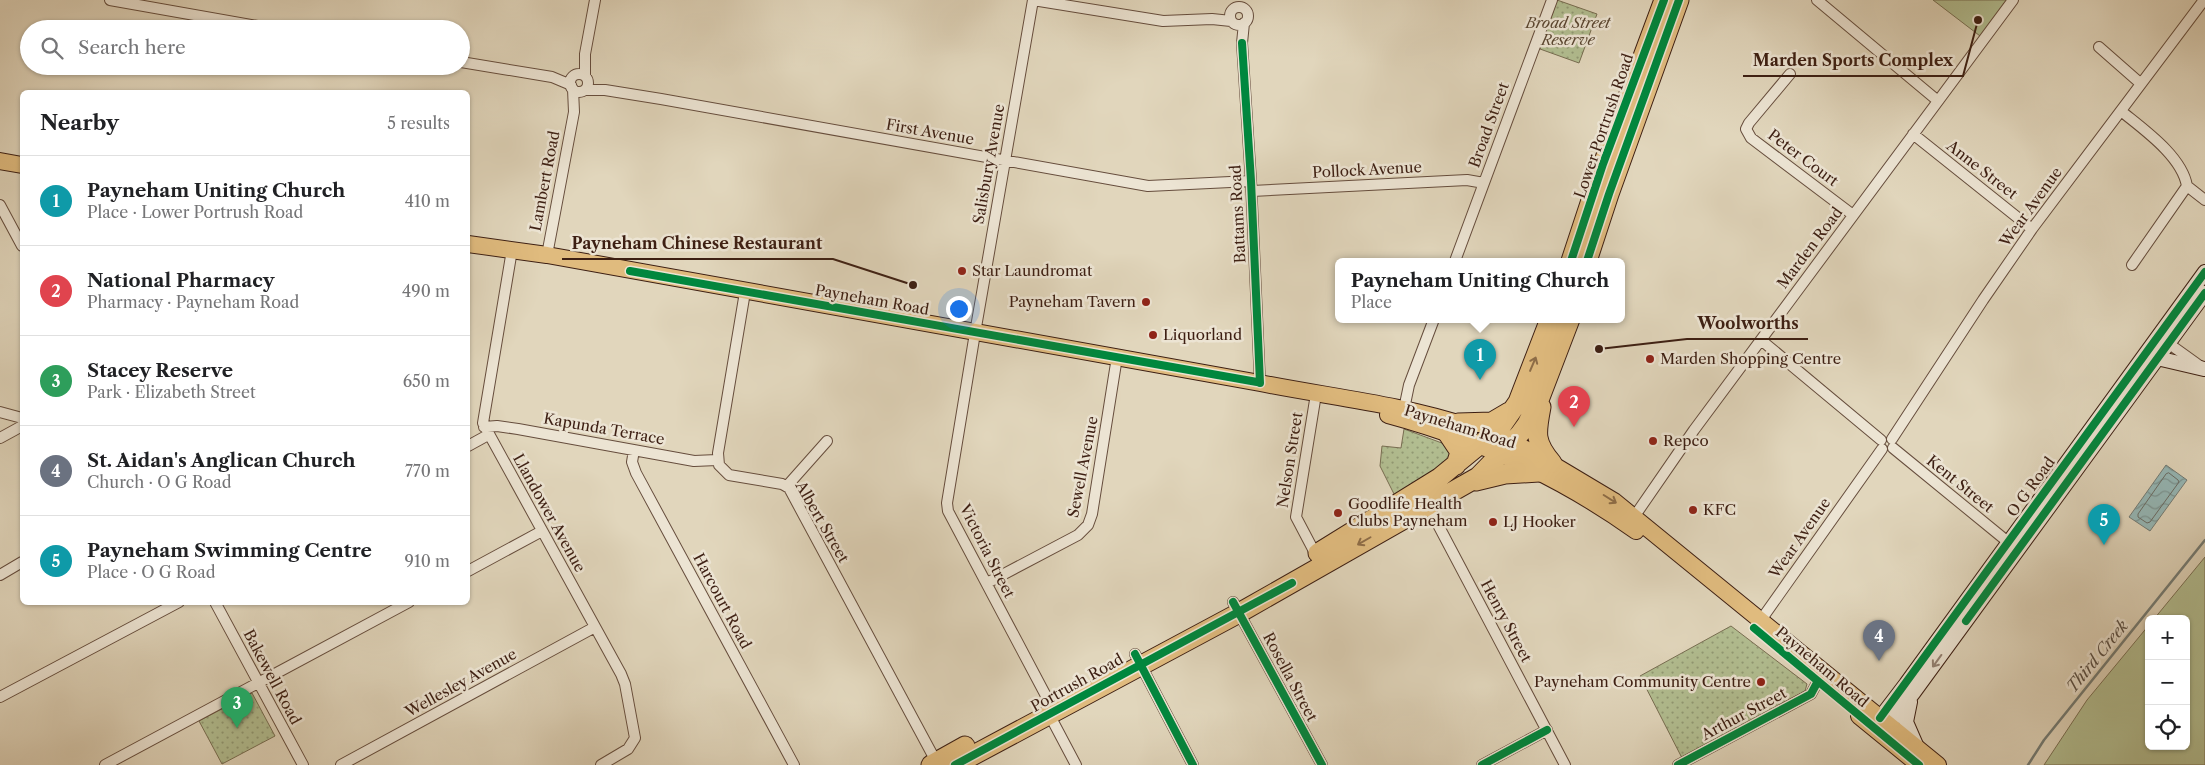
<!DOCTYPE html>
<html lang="en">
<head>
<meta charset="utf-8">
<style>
	body { margin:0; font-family:"Libre Caslon Text",serif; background:#f6f6f6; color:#202124 }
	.controls { position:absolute; right:15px; bottom:15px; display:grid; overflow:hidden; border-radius:8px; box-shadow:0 1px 4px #0004 }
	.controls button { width:45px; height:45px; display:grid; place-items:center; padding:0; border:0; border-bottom:1px solid #e0e0e0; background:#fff; color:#202124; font:25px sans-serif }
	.you { position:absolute; left:958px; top:308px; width:18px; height:18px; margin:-12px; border:4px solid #fff; border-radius:50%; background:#1a73e8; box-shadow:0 0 0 8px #1a73e833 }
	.badge { display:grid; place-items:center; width:32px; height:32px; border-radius:50%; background:#b45309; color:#fff; font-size:16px; font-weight:700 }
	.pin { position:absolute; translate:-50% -41px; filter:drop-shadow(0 1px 2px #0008) }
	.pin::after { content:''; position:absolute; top:26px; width:18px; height:15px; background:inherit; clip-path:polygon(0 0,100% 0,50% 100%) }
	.popup { position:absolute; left:1335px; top:258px; width:290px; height:65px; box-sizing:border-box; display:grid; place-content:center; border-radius:8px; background:#fff; filter:drop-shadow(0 1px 4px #0005); font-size:16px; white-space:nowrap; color:#757577 }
	.popup b { font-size:19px; color:#202124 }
	.popup::after { content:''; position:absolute; left:50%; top:100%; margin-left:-10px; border:10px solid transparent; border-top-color:#fff }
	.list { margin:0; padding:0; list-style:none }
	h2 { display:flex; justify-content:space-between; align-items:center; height:65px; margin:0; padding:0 20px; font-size:21px }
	h2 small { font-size:16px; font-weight:400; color:#757577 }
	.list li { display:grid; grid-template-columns:32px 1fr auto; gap:15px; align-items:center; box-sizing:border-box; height:90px; padding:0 20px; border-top:1px solid #e0e0e0 }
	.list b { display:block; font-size:19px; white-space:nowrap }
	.list p { margin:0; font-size:16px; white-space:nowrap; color:#757577 }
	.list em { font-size:16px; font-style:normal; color:#757577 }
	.icon { flex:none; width:28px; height:28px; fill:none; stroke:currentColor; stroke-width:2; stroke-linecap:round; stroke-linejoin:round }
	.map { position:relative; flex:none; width:2205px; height:765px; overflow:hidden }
	.search { position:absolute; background:#fff; box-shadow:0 1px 4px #0004; left:20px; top:20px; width:450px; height:55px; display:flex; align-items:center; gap:12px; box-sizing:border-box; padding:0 18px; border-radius:28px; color:#757577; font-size:19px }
	.panel { position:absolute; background:#fff; box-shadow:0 1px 4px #0004; left:20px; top:90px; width:450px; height:515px; border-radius:8px }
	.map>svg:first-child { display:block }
</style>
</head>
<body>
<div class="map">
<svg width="2205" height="765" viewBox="0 0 2205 765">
	<defs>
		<pattern id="grass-dots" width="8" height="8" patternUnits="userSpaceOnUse" patternTransform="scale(1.25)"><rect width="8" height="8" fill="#b2be91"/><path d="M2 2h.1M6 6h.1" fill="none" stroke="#929a75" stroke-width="1.8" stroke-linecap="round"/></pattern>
		<pattern id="water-waves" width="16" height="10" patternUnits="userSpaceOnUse" patternTransform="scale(1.25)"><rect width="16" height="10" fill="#95b8b7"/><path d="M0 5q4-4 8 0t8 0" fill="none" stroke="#7b9594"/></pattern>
	</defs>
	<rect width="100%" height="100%" fill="#e1d6bc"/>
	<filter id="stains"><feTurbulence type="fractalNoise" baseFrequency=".004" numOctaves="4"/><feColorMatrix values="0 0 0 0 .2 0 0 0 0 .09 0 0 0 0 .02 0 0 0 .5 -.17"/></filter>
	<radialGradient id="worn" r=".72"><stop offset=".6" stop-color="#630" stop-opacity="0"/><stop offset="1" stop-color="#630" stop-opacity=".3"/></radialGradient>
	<path fill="url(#grass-dots)" stroke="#786e52" d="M1557,0L1597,14L1579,63L1540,49Z
		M1404,429L1450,446L1455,455L1396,498L1380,466L1382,446L1401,448Z
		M1731,626L1807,684L1805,691L1682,758L1640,676Z
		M252,693L275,736L222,764L199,721Z"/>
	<path fill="#b2be91" stroke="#786e52" d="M1933,0H2013L1984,39Z
		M2205,557V765H2044L2087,700L2149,625V746H2186V619H2154Z"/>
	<path fill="url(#water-waves)" stroke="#727b75" d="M2166,465L2187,480L2150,531L2129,517Z"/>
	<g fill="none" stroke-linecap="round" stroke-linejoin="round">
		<path stroke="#696c65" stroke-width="1" d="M2169,473L2178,480L2179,482L2150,522L2147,523L2138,517V514L2166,474Z"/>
		<path stroke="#727b75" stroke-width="2.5" d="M2028,765L2044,740L2205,540"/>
		<defs>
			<path id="street" d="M110,0L274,29
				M1033,0L975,333L947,503L948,511L1045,694L1048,701L1049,714L1076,765
				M1033,0L1163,21L1212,19L1231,21
				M1817,0L1938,101
				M1230 16a9 9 0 1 1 18 0a9 9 0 1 1-18 0Z
				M1244,23L1242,43L1251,181L1260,383
				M2099,47L2140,83
				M461,62L552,77L571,85
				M1790,74L1749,123L1746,129L1751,138L1853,215
				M570 83a9 9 0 1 1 18 0a9 9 0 1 1-18 0Z
				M585,76V54L595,0
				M585,90H605L661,99L1148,186L1251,181
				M2121,111C2143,129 2182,156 2187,186L2132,265
				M1913,134L2032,229
				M2187,186L2205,200
				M1252,191L1467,180L1484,183
				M0,205L22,246
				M512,250L483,423L621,674L625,684L635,738L628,749L601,765
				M547,255L574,112L573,89
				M1455,261L1552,0
				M745,292L718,453L719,465L729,475L782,484L789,488L938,765
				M1761,340L1881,440
				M2168,343L2200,366
				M1404,409L1409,385L1434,319
				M0,412L22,418
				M484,427L497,426L518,429L694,461L717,460
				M0,438L22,426
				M1892,439L1983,300L2032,229L2204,0
				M468,446L488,435
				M1893,448L2008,542
				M634,450L632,462L636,473L794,765
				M787,486L827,441
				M1426,502L1565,765
				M1634,517L1694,430L2013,0
				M1316,555L1296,517L1316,394
				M468,571L542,531
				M0,575L22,562
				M987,583L1078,535L1088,525L1092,514L1117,357
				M215,602L303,765
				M1233,602L1322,765
				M1761,620L1882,449
				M1135,654L1193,765
				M0,697L179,602
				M105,765L409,602
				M341,765L595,627
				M1482,765L1547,730
				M1678,765L1811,694L1818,681"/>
			<path id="secondary" d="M2157,358L2204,369
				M1910,702L1906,722L1916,745
				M1874,726L1906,684L2205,272
				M1882,733L1914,692L2205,293"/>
			<path id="primary" d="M0,161L22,165
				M468,244L547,255L1260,383C1330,397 1401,404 1470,427
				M1388,415C1477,439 1562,478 1636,531
				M1501,438L1532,452L1614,501L1938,765
				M1859,716L1919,765"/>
			<path id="highway" d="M1571,261L1603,164L1664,0
				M1587,261L1609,194L1679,0
				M1541,407C1536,433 1534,442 1552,463
				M1458,423L1492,422L1509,412
				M1448,434L1460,452L1456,465
				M1476,481L1505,474L1539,472
				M1318,553L1439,478L1500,428L1518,402L1550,319
				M931,765L965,746
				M955,765L1239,613L1478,477L1519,435L1527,424L1539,400L1570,319"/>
		</defs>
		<use href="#street" stroke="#664d3d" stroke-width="12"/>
		<use href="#secondary" stroke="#3d1f13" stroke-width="16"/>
		<use href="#primary" stroke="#3d1f13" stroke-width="18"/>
		<use href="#highway" stroke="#3d1f13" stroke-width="21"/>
		<use href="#street" stroke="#ece4d3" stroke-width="10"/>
		<use href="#secondary" stroke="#ece4d3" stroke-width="14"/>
		<use href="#primary" stroke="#e0bb7e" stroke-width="16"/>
		<use href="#highway" stroke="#e0bb7e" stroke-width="19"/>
		<defs>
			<path id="cycleway" d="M1242,43L1251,181L1260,383
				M1571,261L1603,164L1664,0
				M1587,261L1609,194L1679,0
				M630,271L1257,382
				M1233,602L1322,765
				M1966,621L2205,293
				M1754,628L1919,765
				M1135,654L1193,765
				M1880,718L2205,272
				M955,765L1292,583
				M1482,765L1547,730
				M1678,765L1811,694L1818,681"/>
		</defs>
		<use href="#cycleway" stroke="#ece4d3" stroke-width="11"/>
		<use href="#cycleway" stroke="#00873e" stroke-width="8"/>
	</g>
	<defs><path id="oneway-shaft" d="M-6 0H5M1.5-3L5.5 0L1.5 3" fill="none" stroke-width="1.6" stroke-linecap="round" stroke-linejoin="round" transform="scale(1.25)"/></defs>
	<g stroke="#8e6d48">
		<use href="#oneway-shaft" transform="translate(1533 364) rotate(-67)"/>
		<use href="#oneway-shaft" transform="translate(1610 499) rotate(32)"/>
		<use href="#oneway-shaft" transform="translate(1364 541) rotate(150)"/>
	</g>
	<use stroke="#948273" href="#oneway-shaft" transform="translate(1937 661) rotate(126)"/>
	<g fill="#8f2418" stroke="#ece4d3" stroke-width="2">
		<circle cx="962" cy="271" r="5"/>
		<circle cx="1146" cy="302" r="5"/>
		<circle cx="1153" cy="335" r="5"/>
		<circle cx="1650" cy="359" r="5"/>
		<circle cx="1653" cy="441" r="5"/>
		<circle cx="1693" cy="510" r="5"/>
		<circle cx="1338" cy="513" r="5"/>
		<circle cx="1493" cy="522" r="5"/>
		<circle cx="1761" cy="682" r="5"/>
	</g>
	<g text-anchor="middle" stroke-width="5" stroke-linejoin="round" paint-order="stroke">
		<g font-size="15" font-style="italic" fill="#5a4732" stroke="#ece4d3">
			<text x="1568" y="28">Broad Street<tspan x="1568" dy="17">Reserve</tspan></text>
		</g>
		<g font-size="15" fill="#3d1f13" stroke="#ece4d3">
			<text transform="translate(1489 125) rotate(-70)" y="5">Broad Street</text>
			<text transform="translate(1604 126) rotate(-71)" y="5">Lower Portrush Road</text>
			<text transform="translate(930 132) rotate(10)" y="5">First Avenue</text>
			<text transform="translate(1803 158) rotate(37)" y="5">Peter Court</text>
			<text transform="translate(989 164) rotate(-80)" y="5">Salisbury Avenue</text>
			<text transform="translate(1367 170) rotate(-3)" y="5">Pollock Avenue</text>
			<text transform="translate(1982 170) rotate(38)" y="5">Anne Street</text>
			<text transform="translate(545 181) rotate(-79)" y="5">Lambert Road</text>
			<text transform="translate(2031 207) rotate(-54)" y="5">Wear Avenue</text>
			<text transform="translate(1238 214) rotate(-93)" y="5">Battams Road</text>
			<text transform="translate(1810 248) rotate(-53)" y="5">Marden Road</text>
			<text transform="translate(872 300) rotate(10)" y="5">Payneham Road</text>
			<text transform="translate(1460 427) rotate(17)" y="5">Payneham Road</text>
			<text transform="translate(604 429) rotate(10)" y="5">Kapunda Terrace</text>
			<text transform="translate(1290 460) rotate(-81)" y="5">Nelson Street</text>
			<text transform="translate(1083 467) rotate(-79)" y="5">Sewell Avenue</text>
			<text transform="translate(1960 484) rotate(39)" y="5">Kent Street</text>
			<text transform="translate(2031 487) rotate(-54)" y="5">O G Road</text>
			<text transform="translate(549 513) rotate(61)" y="5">Llandower Avenue</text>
			<text transform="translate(822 522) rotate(60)" y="5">Albert Street</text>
			<text transform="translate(1800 538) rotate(-55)" y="5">Wear Avenue</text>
			<text transform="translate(987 551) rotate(63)" y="5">Victoria Street</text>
			<text transform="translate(722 601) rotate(62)" y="5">Harcourt Road</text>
			<text transform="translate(1506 621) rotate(62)" y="5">Henry Street</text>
			<text transform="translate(1822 667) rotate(40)" y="5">Payneham Road</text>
			<text transform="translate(272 677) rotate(62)" y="5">Bakewell Road</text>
			<text transform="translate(1290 677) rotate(62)" y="5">Rosella Street</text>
			<text transform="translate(461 683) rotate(-29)" y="5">Wellesley Avenue</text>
			<text transform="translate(1077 683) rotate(-29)" y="5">Portrush Road</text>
			<text transform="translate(1744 714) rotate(-28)" y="5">Arthur Street</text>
		</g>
		<g font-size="15" fill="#3d1f13" stroke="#ece4d3" text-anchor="start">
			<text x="972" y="276">Star Laundromat</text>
			<text x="1136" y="307" text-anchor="end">Payneham Tavern</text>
			<text x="1163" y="340">Liquorland</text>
			<text x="1660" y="364">Marden Shopping Centre</text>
			<text x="1663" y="446">Repco</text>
			<text x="1348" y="509">Goodlife Health<tspan x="1348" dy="17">Clubs Payneham</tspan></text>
			<text x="1703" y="515">KFC</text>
			<text x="1503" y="527">LJ Hooker</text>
			<text x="1751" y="687" text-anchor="end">Payneham Community Centre</text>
		</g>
		<g font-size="16" font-style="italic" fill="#574d44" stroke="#ece4d3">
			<text transform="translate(2097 656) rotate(-51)" y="6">Third Creek</text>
		</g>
	</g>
	<path fill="none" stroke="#3d1f13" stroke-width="2" d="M1978 20L1963 76H1743M913 285L833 259H562M1599 349L1687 339H1808"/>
	<g fill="#3d1f13" stroke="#ece4d3" stroke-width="2">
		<circle cx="1978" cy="20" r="5"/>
		<circle cx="913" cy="285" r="5"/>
		<circle cx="1599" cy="349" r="5"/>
	</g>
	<g font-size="16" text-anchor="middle" font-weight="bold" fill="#3d1f13" stroke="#ece4d3" stroke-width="5" stroke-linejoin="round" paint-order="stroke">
		<text x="1853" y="66">Marden Sports Complex</text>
		<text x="697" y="249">Payneham Chinese Restaurant</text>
		<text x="1748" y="329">Woolworths</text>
	</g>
	<rect width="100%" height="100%" filter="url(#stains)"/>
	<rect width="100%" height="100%" fill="url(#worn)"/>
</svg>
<div class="controls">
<button>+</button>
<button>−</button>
<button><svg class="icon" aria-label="locate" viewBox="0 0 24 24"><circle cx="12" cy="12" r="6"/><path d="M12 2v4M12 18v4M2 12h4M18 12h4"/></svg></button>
</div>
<div class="you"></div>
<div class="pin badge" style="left:1480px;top:380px;background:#0f9aa8">1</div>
<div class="popup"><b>Payneham Uniting Church</b>Place</div>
<div class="pin badge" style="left:1574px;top:427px;background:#e0444e">2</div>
<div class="pin badge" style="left:237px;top:728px;background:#2e9e5b">3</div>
<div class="pin badge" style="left:1879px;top:661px;background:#6b7280">4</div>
<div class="pin badge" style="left:2104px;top:545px;background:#0f9aa8">5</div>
<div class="search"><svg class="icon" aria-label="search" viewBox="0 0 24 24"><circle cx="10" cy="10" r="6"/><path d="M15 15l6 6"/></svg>Search here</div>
<section class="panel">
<h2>Nearby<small>5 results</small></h2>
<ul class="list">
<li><span class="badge" style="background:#0f9aa8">1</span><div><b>Payneham Uniting Church</b><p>Place · Lower Portrush Road</p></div><em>410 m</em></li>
<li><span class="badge" style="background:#e0444e">2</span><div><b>National Pharmacy</b><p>Pharmacy · Payneham Road</p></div><em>490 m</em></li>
<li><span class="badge" style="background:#2e9e5b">3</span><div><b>Stacey Reserve</b><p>Park · Elizabeth Street</p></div><em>650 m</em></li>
<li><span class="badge" style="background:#6b7280">4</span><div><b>St. Aidan's Anglican Church</b><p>Church · O G Road</p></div><em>770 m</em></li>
<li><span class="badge" style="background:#0f9aa8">5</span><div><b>Payneham Swimming Centre</b><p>Place · O G Road</p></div><em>910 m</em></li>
</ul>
</section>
</div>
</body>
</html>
